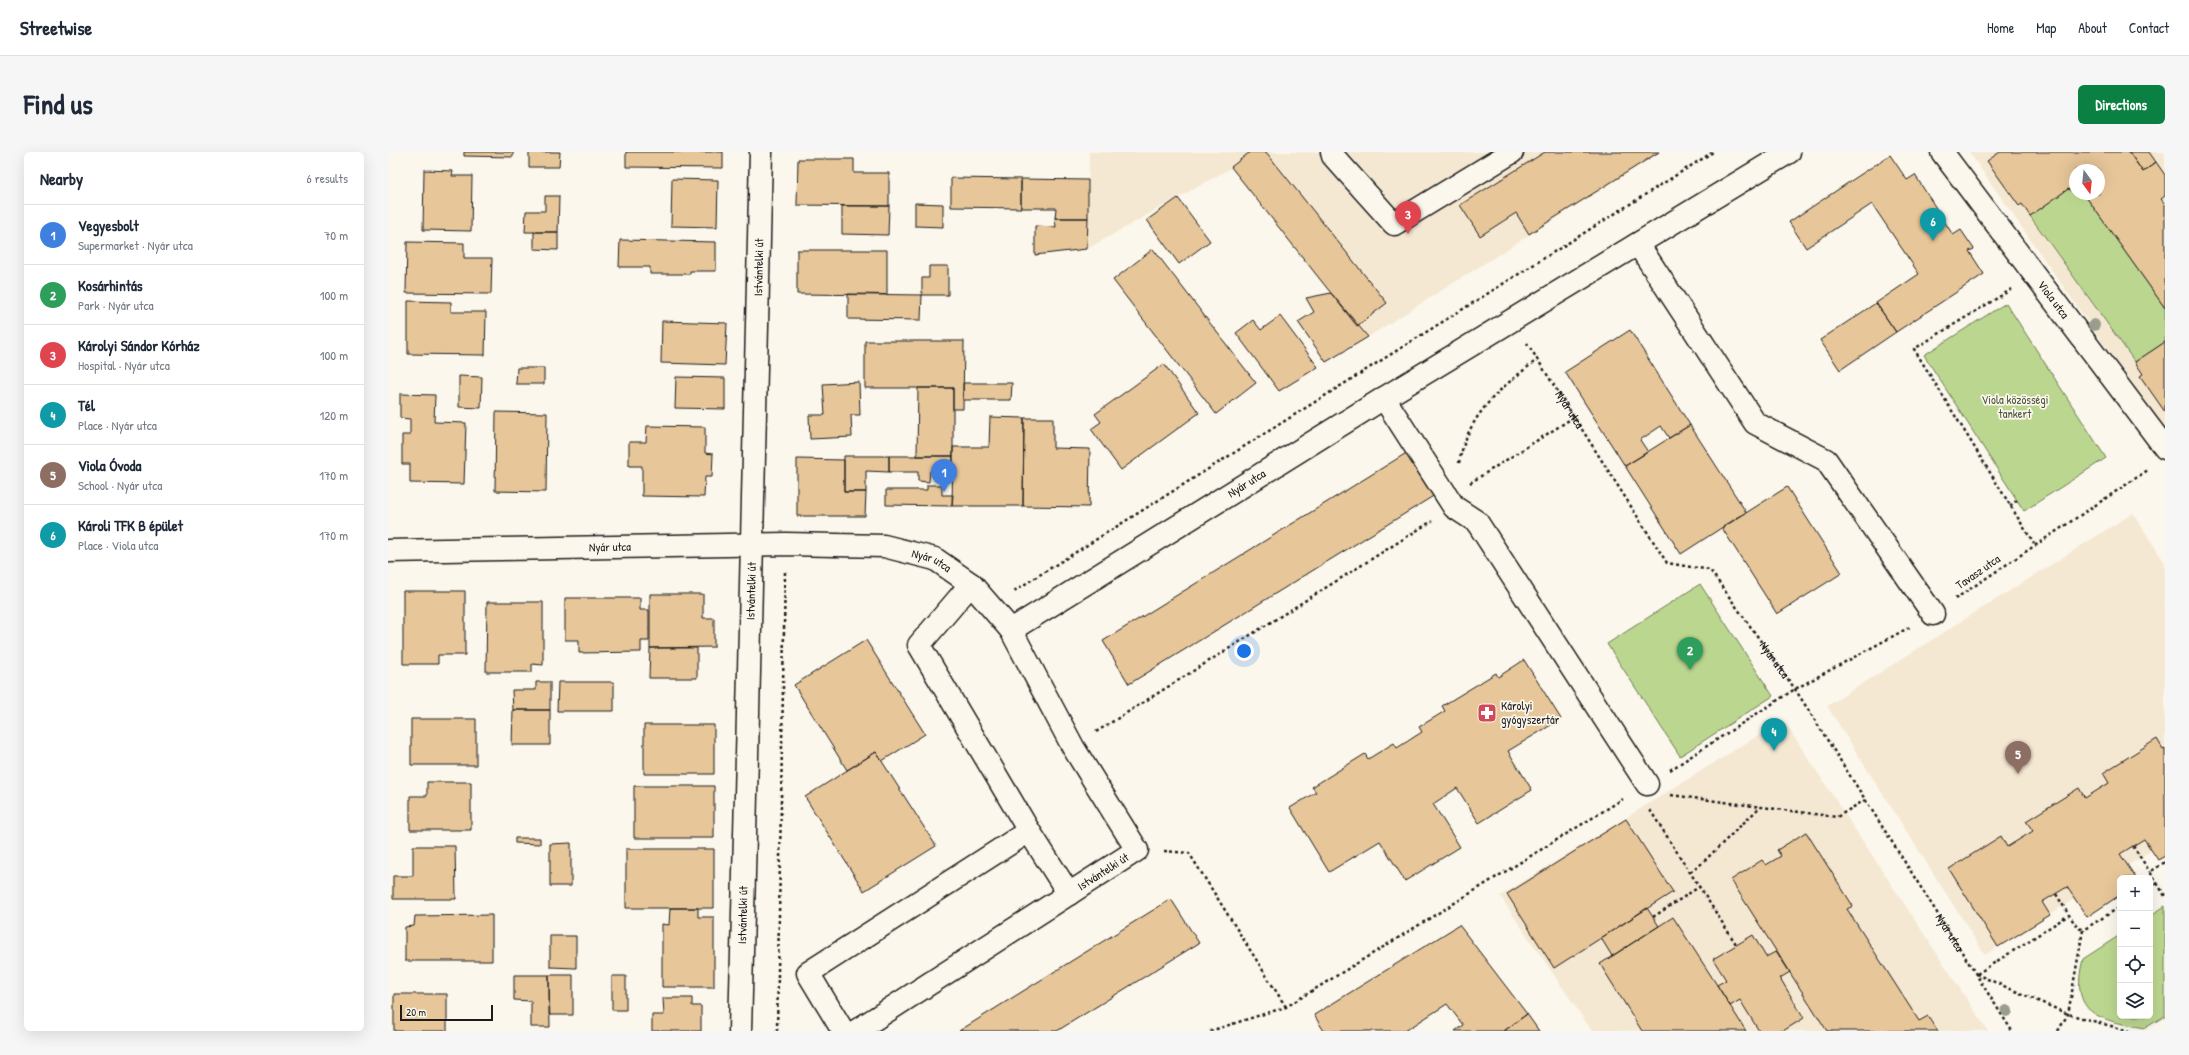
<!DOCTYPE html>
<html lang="en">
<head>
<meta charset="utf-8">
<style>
	body { margin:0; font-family:"Patrick Hand",sans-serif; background:#f6f6f7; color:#1f2937 }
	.controls { position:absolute; right:12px; bottom:12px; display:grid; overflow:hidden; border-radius:6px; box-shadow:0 4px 16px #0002 }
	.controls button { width:36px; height:36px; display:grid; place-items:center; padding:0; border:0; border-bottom:1px solid #e0e1e3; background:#fff; color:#1f2937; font:20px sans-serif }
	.compass { position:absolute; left:1681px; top:12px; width:36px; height:36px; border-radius:50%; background:#fff; box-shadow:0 4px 16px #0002; rotate:165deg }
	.scale { position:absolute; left:12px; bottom:10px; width:93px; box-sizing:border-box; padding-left:4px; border:2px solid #1c1c1c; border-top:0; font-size:11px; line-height:14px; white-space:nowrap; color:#1c1c1c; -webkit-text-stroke:3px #fbf7ec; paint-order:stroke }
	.you { position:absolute; left:856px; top:499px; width:14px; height:14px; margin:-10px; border:3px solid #fff; border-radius:50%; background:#1a73e8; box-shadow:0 0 0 6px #1a73e833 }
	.badge { display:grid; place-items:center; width:26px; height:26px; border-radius:50%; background:#0b8043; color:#fff; font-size:13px; font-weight:700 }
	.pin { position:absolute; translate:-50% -33px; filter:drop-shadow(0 1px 2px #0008) }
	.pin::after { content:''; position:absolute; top:21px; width:14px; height:12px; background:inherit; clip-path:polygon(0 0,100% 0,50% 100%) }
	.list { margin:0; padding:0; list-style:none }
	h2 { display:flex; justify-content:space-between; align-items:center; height:52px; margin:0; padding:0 16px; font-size:17px }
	h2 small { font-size:13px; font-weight:400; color:#747a83 }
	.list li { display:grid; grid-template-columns:26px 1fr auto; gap:12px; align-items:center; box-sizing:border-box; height:60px; padding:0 16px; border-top:1px solid #e0e1e3 }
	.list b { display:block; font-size:15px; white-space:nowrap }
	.list p { margin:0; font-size:13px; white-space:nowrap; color:#747a83 }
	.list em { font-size:13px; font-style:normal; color:#747a83 }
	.icon { flex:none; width:22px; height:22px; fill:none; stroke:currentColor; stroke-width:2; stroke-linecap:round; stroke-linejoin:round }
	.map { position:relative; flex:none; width:1777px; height:879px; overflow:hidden; border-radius:6px }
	header { display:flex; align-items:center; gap:24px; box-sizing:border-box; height:56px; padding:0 20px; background:#fff; border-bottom:1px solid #e0e1e3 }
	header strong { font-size:19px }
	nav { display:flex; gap:22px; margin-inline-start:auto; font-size:14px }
	.intro { display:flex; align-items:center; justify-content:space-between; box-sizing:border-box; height:96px; padding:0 24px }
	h1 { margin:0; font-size:28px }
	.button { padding:10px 18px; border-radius:6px; background:#0b8043; color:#fff; font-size:14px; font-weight:700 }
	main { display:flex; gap:24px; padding:0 24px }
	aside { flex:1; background:#fff; border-radius:6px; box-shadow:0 4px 16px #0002 }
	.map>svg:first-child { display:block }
</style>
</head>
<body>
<header>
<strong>Streetwise</strong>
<nav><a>Home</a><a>Map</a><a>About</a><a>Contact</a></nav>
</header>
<div class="intro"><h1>Find us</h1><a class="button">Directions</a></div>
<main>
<aside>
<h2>Nearby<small>6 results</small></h2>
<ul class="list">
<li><span class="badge" style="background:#3f7fe0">1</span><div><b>Vegyesbolt</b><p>Supermarket · Nyár utca</p></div><em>70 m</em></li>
<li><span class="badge" style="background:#2e9e5b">2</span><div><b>Kosárhintás</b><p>Park · Nyár utca</p></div><em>100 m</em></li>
<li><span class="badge" style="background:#e0444e">3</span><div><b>Károlyi Sándor Kórház</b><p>Hospital · Nyár utca</p></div><em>100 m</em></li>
<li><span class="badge" style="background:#0f9aa8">4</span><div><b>Tél</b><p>Place · Nyár utca</p></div><em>120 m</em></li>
<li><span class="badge" style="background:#8d6e63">5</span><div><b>Viola Óvoda</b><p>School · Nyár utca</p></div><em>170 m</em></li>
<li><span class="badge" style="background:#0f9aa8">6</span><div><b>Károli TFK B épület</b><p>Place · Viola utca</p></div><em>170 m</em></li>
</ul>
</aside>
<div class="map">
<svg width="1777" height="879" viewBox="0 0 1777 879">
	<rect width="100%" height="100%" fill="#fbf7ec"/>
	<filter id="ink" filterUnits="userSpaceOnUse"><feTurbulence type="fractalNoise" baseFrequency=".025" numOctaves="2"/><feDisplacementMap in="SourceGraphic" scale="8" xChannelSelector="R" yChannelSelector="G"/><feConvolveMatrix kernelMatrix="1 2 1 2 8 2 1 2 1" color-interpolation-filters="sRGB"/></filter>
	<g filter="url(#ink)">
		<path fill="#f5e8d3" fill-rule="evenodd" d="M701,0H1273L980,185L843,16L699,97Z
			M1581,0H1777V280ZM1687,18H1711V42H1687Z
			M1745,361L1777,411V690L1597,803L1439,554Z
			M1395,568L1600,879H1204L1112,744Z"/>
		<path fill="#bbd78f" stroke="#6c7a56" d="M1680,37L1687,40V42H1696L1777,156V190L1747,210L1642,64Z
			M1618,151L1718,306L1636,359L1536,203Z
			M1312,432L1385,544L1292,604L1219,492Z
			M1777,754V864L1757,876C1711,868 1681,863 1695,807L1732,783V864H1762V764Z"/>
		<path fill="#e7c699" stroke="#1c1c1c" d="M76,0H125V5L76,4Z
			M141,0H172L171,15H141Z
			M238,0H335V16L238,15Z
			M862,0H878L999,151L969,174L843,15Z
			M1157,0H1271L1141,82L1128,61L1092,84L1072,53Z
			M1612,0H1741L1755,20L1768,10L1777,23V44L1773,47L1777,52V156L1696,42H1711V18H1687V40L1680,37L1642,64L1634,52L1631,54L1599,9Z
			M1741,0H1761L1768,10L1755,20Z
			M1502,3L1519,28L1527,23L1565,83L1573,78L1586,97L1581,99L1596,122L1508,180L1488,151L1531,122L1484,52L1418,96L1401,70Z
			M410,7H466V21H501V54L409,53Z
			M36,18L65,19L64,24H84L83,79L35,78Z
			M563,26L633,27V56L563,55Z
			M284,27L330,28L329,75L283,74Z
			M633,27L700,28V66H667L668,56H633Z
			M157,44H171L170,80H137L138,59H157Z
			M790,46L822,89L791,112L759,68Z
			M527,51L555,52V75L527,74Z
			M454,54H501L500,83L454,82Z
			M667,66H700L699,97L647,103V74L668,75Z
			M146,80H170V98L146,97Z
			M232,88L328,90V119H302V122H262V115H231Z
			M19,90L76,91V106H104L103,142L18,141Z
			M765,97L868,231L828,262L725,128Z
			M409,98H499V143L409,142Z
			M541,114H560V143H534V126H541Z
			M943,141L980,185L938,210L910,170L926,160L918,146Z
			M460,142L534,143L533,168L460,167Z
			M20,149L63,150V160H98L97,203L20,202Z
			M1488,151L1508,180L1452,218L1432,188Z
			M892,164L930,215L891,239L848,181L865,168L873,178Z
			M274,169L339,171L337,213L273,211Z
			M1242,178L1302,273L1281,286L1273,274L1252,288L1260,300L1237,314L1177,220Z
			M477,189H576L575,257H565V236H477Z
			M1777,190V260L1752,224L1755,222L1747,210Z
			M776,212L811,261L733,318L703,277L713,270L707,262Z
			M129,216H156V232H128Z
			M71,224L94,225L93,256L71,255Z
			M288,225L337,226V257L287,256Z
			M471,230L472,263H463L464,285L422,287L421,263H437L435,232Z
			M575,231H624L623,248H575Z
			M530,236H565V304H529Z
			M12,242L47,243L46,270L78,271L76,332L22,331V312H14V283H22V267L12,266Z
			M108,260L159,261L158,340L107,339Z
			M602,265L636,266L635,354H564L565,295H601Z
			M636,266H665V296L702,297L701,355L635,354Z
			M1302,273L1358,360L1293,402L1237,314Z
			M259,274L317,275V301L325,302L324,325H317L316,345L254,344V314H241V290H258Z
			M1020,300L1047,343L741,532L715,489Z
			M456,304H501V320L478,319V340H456Z
			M501,304H565V319H542L541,330L530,329V320H501Z
			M409,307L456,308V340H478L477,364H409Z
			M539,333H554V343H565L564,354L498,353V338H539Z
			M1399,335L1454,421L1389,462L1334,376Z
			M15,439H77V503H50V512H15Z
			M262,442H315V466H326V495L262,496Z
			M177,446H252V458H261V489H253V500L191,501V488H177Z
			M99,450H155V513L144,512V520H98Z
			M478,488L537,582L494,609L488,600L459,618L406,533Z
			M262,496H309V526H261Z
			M1136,508L1173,567L1120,599L1144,638L1091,671L1069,636L1045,652L1072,695L1017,729L992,689L941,720L902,656L928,640L924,635L977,602L980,607L1006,591L1009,596L1034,580L1031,575L1057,559L1054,554L1108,521L1110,525Z
			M148,530H162V558H125L124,538H148Z
			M170,530H226V559H169Z
			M125,558H162V593H124Z
			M23,567H88V613H23Z
			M256,573H326V622H256Z
			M1769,587L1775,597L1777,596V704L1770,708L1756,687L1732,702L1748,726H1732V743L1699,765L1679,735L1654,750L1662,763L1610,795L1561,717L1613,684L1619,695L1645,679L1638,669L1691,636L1697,646L1721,631L1715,621Z
			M488,600L548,694L476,739L417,645Z
			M39,630H83V678H22V644H39Z
			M246,634H326V686H246Z
			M1238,667L1285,740L1166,816L1119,742Z
			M1418,680L1465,754L1459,757L1531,869L1540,864L1550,879H1439L1343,728L1374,708L1378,713L1393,704L1389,698Z
			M127,686H152V692L127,691Z
			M183,691V734H162V692Z
			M25,694H67L68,747H5V724H25Z
			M238,697H326V756H238Z
			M783,747L811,791L669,879H571Z
			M282,756H310V765H326V835H274V772L281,773Z
			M1259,756L1271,774L1224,804L1213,786Z
			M104,763V809H17V775L26,774L27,764Z
			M1285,765L1329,833L1358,879H1254L1212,812Z
			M1071,773L1139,862L1116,879H1067L1075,873L1059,852L1017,879H936L926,863Z
			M1365,783L1378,805L1389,799L1402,820L1392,826L1416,866L1395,879H1371L1352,848L1342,854L1329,833L1338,828L1325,807Z
			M162,784H188V816L162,815Z
			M126,823H161L162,875H143V849L126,848Z
			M161,823H185V863H161Z
			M224,824H238V858H224Z
			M6,842H59V879H6Z
			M275,846H304V854H313V879H264V863H276Z
			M1139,862L1151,879H1116Z"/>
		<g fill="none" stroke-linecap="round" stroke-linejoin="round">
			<defs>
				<g id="minor">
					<path d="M944,0L945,4L1006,72L1124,0"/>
					<path id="s2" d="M1554,0L1777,296"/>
					<path d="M1250,92L1367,271L1438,308L1545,462"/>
					<path d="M996,246L1066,355L1089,370L1259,632"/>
					<path id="s3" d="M0,399L398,392L496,394L547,407L583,432L623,478L996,246L1401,0"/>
					<path d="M641,679L681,742"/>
					<path id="s4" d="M352,879C359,586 368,293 373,0"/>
					<path d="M455,879L420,821L641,679L531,493L583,432"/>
					<path id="s5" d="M468,879L749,698L685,595L623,478"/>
				</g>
			</defs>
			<use href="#minor" stroke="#1c1c1c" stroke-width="25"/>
			<g stroke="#1c1c1c" stroke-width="2.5" stroke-dasharray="3 3" stroke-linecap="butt">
				<path d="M1624,137L1526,197L1646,392"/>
				<path id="s1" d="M1139,191L1279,411L1322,418L1407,537L1624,879"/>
				<path d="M1071,311C1080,262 1112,236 1149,208"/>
				<path d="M1082,331L1186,265"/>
				<path d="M1622,354L1629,348"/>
				<path d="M626,439L1325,0"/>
				<path d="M1567,447L1760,318"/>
				<path d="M708,580L1044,369"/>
				<path d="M1282,618L1407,537L1522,475"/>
				<path d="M1283,643L1449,665L1477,648"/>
				<path d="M1262,658L1348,792"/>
				<path d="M1745,694L1762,720"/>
				<path d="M776,699L801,701L898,855"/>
				<path d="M1302,720L1311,714L1372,655"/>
				<path d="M1769,731L1777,744"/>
				<path d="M1762,736L1769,731L1762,720L1777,710"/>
				<path d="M1668,742L1681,763"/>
				<path d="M1265,765L1311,735"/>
				<path d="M1588,822L1680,862L1741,879"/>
				<path d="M1589,822L1681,763L1689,775L1695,778"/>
				<path d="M389,879L397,420"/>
				<path d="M822,879L898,855L1235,647"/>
				<path d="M1670,879L1680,862L1695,778L1732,755"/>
			</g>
			<use href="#minor" stroke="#fbf7ec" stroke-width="22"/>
		</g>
		<g fill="#9b9d8c">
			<circle cx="1706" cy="173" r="6"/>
			<circle cx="1619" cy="859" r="6"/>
		</g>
	</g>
	<defs>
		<symbol id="pharmacy-square" viewBox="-11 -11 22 22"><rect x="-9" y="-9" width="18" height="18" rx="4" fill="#d1495b" stroke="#fbf7ec"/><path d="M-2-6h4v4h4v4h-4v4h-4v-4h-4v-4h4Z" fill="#fff"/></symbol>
	</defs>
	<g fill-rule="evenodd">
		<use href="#pharmacy-square" x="1088" y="550" width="22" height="22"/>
	</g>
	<g text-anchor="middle" stroke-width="3.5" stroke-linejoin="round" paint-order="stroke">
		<g font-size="12" fill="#1c1c1c" stroke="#fbf7ec">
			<text dy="4" stroke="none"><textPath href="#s4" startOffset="764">Istvántelki út</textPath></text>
			<text dy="4" stroke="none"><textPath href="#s2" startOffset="185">Viola utca</textPath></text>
			<text dy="4" stroke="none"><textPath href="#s1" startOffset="79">Nyár utca</textPath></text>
			<text dy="4" stroke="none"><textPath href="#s3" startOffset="931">Nyár utca</textPath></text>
			<text dy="4" stroke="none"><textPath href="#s3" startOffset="222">Nyár utca</textPath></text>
			<text dy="4" stroke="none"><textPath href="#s3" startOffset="546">Nyár utca</textPath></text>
			<text transform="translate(1590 420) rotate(-35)" y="4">Tavasz utca</text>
			<text dy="4" stroke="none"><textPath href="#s4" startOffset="440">Istvántelki út</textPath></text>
			<text dy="4" stroke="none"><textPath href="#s1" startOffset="415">Nyár utca</textPath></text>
			<text dy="4" stroke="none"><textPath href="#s5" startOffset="294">Istvántelki út</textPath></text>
			<text dy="4" stroke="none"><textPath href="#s4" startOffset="116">Istvántelki út</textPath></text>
			<text dy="4" stroke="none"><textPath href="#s1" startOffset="739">Nyár utca</textPath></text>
		</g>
		<g font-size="12" fill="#4c543e" stroke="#fbf7ec">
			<text x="1627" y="252">Viola közösségi<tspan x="1627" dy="14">tankert</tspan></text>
		</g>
		<g font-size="12" fill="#1c1c1c" stroke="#fbf7ec" text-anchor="start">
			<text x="1113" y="558">Károlyi<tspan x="1113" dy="14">gyógyszertár</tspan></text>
		</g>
	</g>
</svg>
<div class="controls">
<button>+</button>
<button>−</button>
<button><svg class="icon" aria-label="locate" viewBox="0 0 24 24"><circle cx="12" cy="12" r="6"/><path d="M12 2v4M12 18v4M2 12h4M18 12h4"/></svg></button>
<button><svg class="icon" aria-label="layers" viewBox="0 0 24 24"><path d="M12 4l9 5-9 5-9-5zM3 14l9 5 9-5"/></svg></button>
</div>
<svg class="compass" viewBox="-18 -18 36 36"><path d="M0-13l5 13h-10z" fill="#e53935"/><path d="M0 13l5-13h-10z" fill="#747a83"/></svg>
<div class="scale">20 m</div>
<div class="you"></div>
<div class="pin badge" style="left:556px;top:340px;background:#3f7fe0">1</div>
<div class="pin badge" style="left:1302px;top:518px;background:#2e9e5b">2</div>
<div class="pin badge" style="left:1020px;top:82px;background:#e0444e">3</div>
<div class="pin badge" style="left:1386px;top:599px;background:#0f9aa8">4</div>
<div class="pin badge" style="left:1630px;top:622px;background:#8d6e63">5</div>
<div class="pin badge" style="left:1545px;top:89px;background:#0f9aa8">6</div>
</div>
</main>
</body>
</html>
